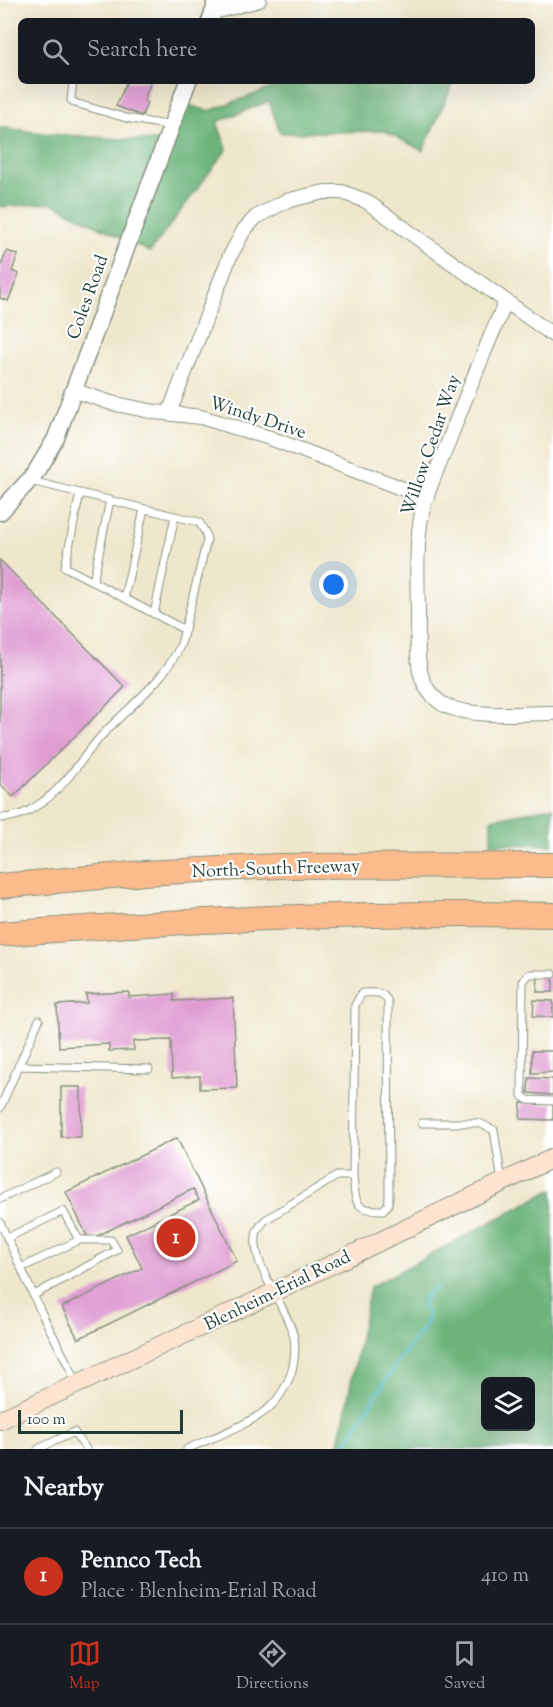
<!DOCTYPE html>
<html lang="en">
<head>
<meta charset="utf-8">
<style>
	body { margin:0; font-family:"Sorts Mill Goudy",serif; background:#242831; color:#f1f3f6 }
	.controls { position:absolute; right:18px; bottom:18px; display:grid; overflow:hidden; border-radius:9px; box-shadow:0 6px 24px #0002 }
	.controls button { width:54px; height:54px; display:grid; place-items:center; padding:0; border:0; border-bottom:2px solid #363941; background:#171b24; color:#f1f3f6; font:30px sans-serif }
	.scale { position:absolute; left:18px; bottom:15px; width:165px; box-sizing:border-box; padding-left:6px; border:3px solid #1f3d34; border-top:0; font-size:16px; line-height:21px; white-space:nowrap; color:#1f3d34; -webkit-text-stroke:4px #fff; paint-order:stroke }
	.you { position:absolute; left:334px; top:585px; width:21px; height:21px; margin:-15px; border:4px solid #fff; border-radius:50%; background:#1a73e8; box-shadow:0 0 0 9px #1a73e833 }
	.badge { display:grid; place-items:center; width:39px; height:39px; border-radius:50%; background:#c8321e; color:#fff; font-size:20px; font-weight:700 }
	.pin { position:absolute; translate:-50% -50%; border:3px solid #fff; box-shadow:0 2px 6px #0006 }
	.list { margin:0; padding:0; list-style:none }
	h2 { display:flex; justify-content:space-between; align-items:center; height:78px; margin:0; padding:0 24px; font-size:26px }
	h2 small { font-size:20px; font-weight:400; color:#9ea1a6 }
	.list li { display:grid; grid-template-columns:39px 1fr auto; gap:18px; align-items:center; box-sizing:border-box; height:96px; padding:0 24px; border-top:2px solid #363941 }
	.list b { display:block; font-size:22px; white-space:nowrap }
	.list p { margin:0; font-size:20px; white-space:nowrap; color:#9ea1a6 }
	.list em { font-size:20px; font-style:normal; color:#9ea1a6 }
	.icon { flex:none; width:33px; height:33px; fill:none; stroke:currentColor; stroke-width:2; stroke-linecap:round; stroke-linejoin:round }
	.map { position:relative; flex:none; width:553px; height:1449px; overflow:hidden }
	.search { position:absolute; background:#171b24; box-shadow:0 6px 24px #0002; left:18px; right:18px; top:18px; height:66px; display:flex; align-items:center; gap:15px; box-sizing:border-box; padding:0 21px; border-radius:9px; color:#9ea1a6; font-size:22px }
	.sheet { height:174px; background:#171b24 }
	nav { display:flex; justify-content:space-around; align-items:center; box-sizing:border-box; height:84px; border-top:2px solid #363941; background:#171b24; font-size:16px; color:#9ea1a6 }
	nav a { display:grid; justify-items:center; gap:3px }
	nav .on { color:#c8321e }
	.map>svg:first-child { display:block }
</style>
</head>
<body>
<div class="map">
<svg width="553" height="1449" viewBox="0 0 553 1449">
	<rect width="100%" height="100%" fill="#fff"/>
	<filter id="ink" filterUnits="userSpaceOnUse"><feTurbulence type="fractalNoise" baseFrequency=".0167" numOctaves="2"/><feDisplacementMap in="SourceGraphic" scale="12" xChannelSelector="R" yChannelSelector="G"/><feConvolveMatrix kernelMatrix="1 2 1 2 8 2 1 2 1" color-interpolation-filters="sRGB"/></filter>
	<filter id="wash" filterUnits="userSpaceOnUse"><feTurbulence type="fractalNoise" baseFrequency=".008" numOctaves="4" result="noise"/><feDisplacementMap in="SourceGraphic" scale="24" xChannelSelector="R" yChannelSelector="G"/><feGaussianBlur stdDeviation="1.35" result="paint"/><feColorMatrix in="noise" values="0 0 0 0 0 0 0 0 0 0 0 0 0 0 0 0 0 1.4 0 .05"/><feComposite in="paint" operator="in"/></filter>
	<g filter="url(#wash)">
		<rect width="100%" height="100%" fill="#efe7cc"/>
		<path fill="#6cb47a" stroke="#467857" stroke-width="1.5" fill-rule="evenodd" d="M290,81H454L423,151L385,131L280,133L269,101L217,122L227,149L150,252L52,203L0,207V127L49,134L167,142L181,103L209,111Z
			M553,807V845L491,844V819Z
			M553,1189V1449H338L370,1287ZM486,1382H530V1426H486Z"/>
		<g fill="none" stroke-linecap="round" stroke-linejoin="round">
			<path stroke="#53bdd0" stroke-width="3" d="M342,1449L395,1366L426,1324L427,1313L422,1305L427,1295L438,1286"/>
		</g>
		<g id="blocks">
			<path fill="#df9bd2" d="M127,81H151L144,101L147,102L142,116L116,106Z
				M7,251L18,255L12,271L19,274L8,301L0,298V268Z
				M0,560L125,687L13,797L0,784Z
				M538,975L553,976V992H537Z
				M129,992V997L174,994V1001L233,998L237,1088L200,1089V1076L172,1078L171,1040L133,1041L134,1050L109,1051V1044L59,1047L57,1005L87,1003L86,994Z
				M534,1000L553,1001V1017L533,1016Z
				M532,1051H553V1072L532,1073Z
				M529,1078L553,1079V1095L528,1093Z
				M61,1087H81V1137H61Z
				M521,1103L553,1104V1120L520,1119Z
				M177,1138L237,1261L78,1339L62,1307L142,1268L126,1235L199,1200L193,1189L89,1240L66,1192Z"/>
		</g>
	</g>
	<g filter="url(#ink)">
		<use href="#blocks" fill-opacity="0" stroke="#879280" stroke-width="1.5"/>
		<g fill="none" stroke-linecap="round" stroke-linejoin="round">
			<defs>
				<path id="service" d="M73,81L71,100L75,103L126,118L171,126
					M80,493L65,567L185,630
					M93,582L110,500
					M124,598L144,509
					M154,614L175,516
					M0,818C14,818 26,814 38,805C66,787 81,758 103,734C130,706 165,680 181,644L207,540L205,532L199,522L31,481
					M553,974H529L523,982L522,1096L528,1100L553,1101
					M362,993C374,993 383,990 388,1002L389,1197L388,1205L383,1210C353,1211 356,1202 353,1176L355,1005Z
					M18,1066L149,1069
					M0,1108L39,1020
					M422,1123H479L494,1130L502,1182
					M0,1199L56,1172
					M0,1222L42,1314L77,1382
					M7,1238L63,1211L79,1240
					M21,1268L79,1240H111L117,1250L34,1295
					M38,1449L74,1432L86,1449
					M187,1449C211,1438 249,1425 269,1408C279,1399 286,1387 291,1374C294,1363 296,1350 294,1338C288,1307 248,1263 257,1231C259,1227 263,1223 265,1220L337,1176H353"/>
				<path id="minor" d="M214,12L259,0
					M506,301C485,349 465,398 446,448C438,468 427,490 422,512C415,548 418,584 418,620C418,650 413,684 441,703C465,719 523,713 553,713
					M73,390L111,403L155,412L201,417L270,438L427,498
					M169,413L230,256L244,230L256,217L286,201L311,195L325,192H342L366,201L553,335"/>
				<path id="tertiary" d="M210,21L215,8V0
					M0,512L34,475L56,438L188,81"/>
				<path id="secondary" d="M0,1420L256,1301L553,1158"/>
				<path id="motorway" d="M0,886L145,873L278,866L553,865
					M0,934C184,920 368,911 553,915"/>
			</defs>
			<use href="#service" stroke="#879280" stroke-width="9"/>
			<use href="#minor" stroke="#879280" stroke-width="16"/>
			<use href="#tertiary" stroke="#879280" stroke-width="19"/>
			<use href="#secondary" stroke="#879280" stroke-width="20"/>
			<use href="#motorway" stroke="#879280" stroke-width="26"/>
			<use href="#service" stroke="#fff" stroke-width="7"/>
			<use href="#minor" stroke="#fff" stroke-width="14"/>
			<use href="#tertiary" stroke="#fff" stroke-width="16"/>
			<use href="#secondary" stroke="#fde4d1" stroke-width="18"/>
			<use href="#motorway" stroke="#fbbb8d" stroke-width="24"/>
		</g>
	</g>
	<g text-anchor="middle" stroke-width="4.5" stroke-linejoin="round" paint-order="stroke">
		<g font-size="18" fill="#1f3d34" stroke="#fff">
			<text transform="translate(87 297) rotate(-70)" y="6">Coles Road</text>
			<text transform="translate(258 417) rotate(18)" y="6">Windy Drive</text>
			<text transform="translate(430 445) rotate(-71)" y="6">Willow Cedar Way</text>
			<text transform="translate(276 868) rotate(-2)" y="6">North-South Freeway</text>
			<text transform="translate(277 1290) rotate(-26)" y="6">Blenheim-Erial Road</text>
		</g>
	</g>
</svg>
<div class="controls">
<button><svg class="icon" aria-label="layers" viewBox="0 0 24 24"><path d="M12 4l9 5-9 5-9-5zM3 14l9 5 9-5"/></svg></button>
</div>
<div class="scale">100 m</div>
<div class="you"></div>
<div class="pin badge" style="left:176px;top:1238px">1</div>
<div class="search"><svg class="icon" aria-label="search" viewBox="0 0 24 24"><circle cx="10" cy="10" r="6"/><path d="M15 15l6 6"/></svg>Search here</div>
</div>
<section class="sheet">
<h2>Nearby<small></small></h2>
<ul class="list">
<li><span class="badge">1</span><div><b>Pennco Tech</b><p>Place · Blenheim-Erial Road</p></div><em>410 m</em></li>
</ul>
</section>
<nav>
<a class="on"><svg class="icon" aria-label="map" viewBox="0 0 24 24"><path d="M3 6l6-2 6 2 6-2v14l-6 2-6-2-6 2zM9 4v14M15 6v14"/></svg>Map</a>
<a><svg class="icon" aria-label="directions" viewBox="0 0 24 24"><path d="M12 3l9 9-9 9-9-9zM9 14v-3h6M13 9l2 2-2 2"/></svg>Directions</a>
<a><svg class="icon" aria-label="saved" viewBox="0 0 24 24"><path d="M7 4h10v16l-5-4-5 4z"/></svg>Saved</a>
</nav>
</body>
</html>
